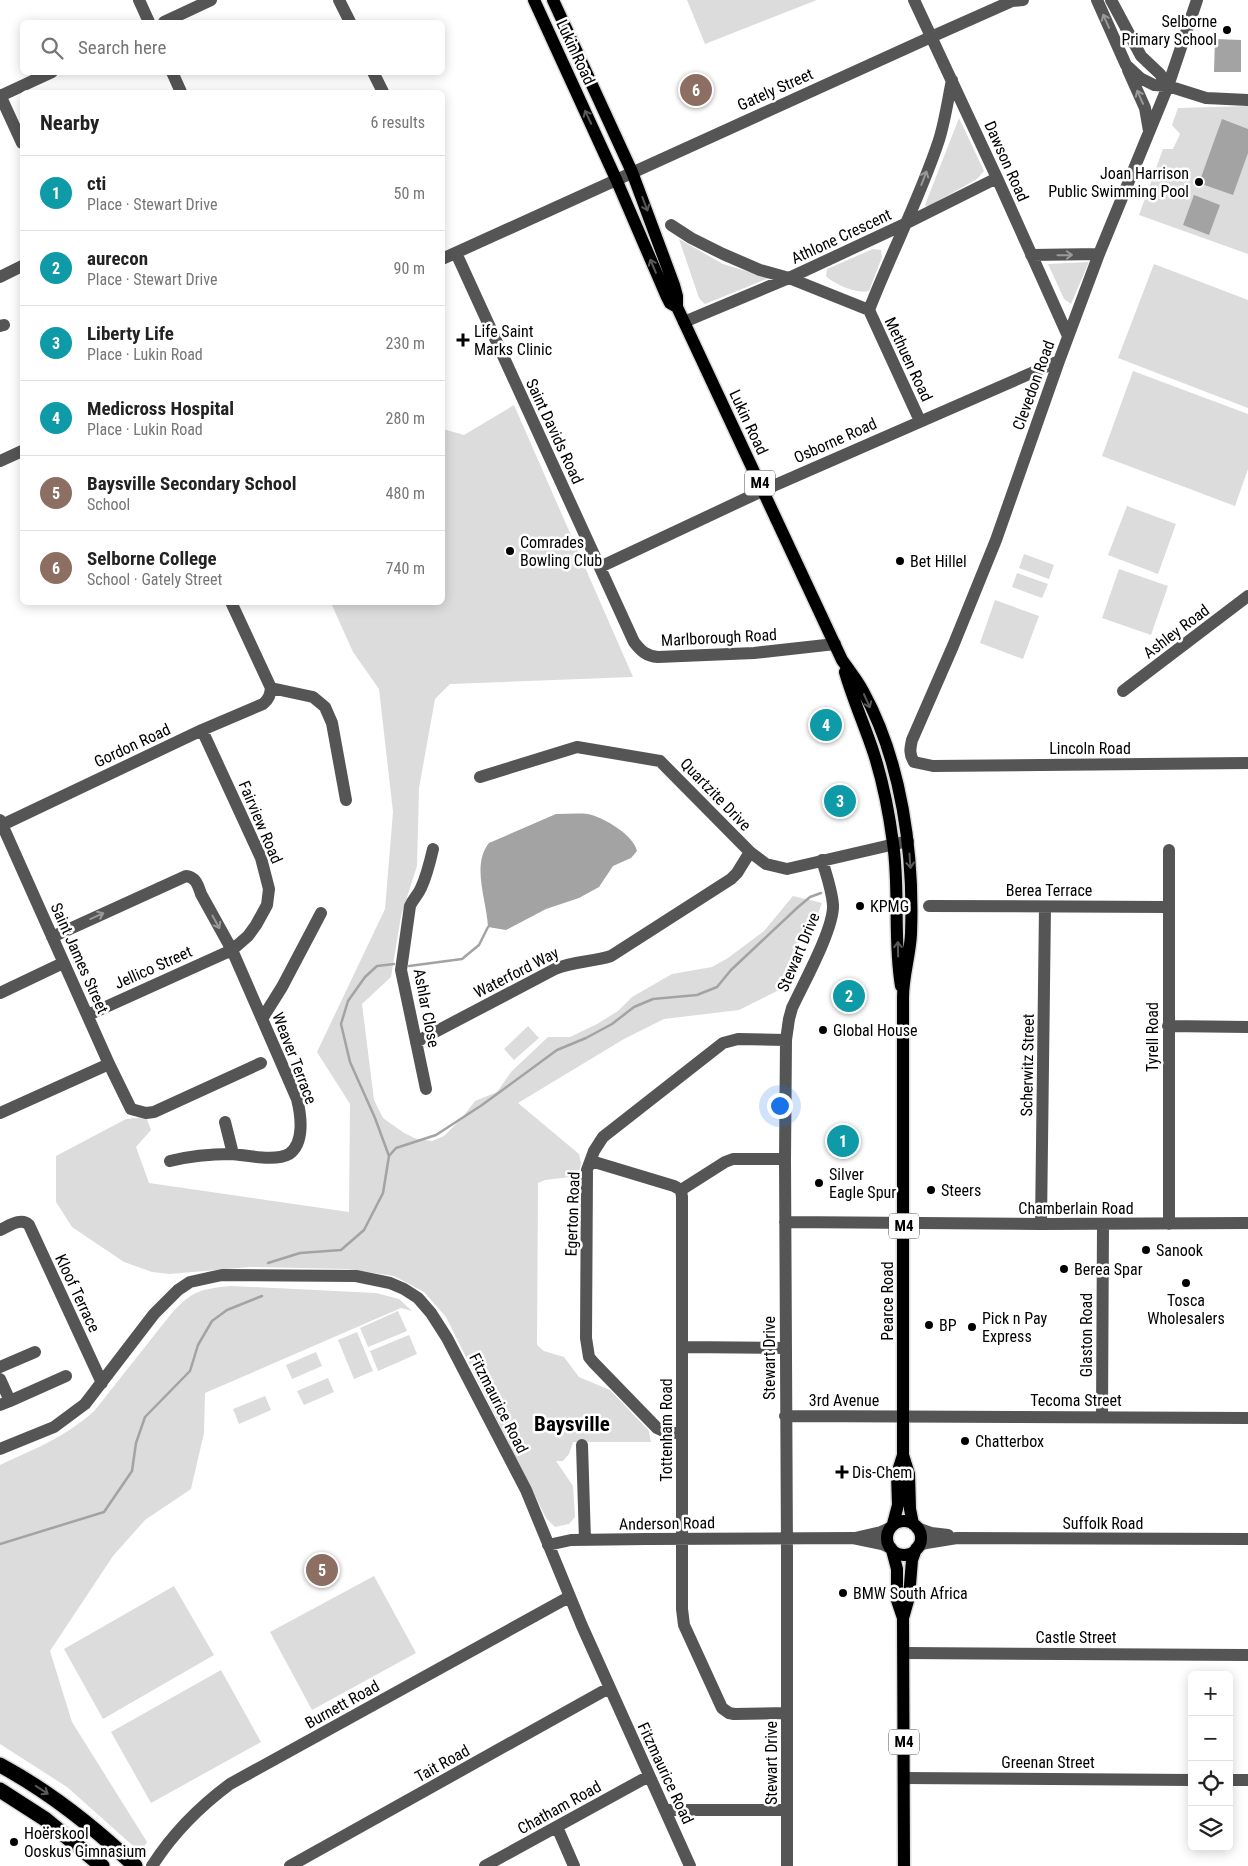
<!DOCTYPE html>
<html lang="en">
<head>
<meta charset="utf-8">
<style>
	body { margin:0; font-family:"Roboto Condensed",sans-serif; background:#f6f6f6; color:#222 }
	.controls { position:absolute; right:15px; bottom:15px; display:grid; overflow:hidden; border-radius:8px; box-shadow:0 2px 12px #0003 }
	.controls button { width:45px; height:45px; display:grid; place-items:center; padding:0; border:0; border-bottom:1px solid #e0e0e0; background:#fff; color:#222; font:25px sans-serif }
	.you { position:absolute; left:779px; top:1105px; width:18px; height:18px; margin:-12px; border:4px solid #fff; border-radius:50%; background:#1a73e8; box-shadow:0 0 0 8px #1a73e833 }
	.badge { display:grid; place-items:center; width:32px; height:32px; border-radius:50%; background:#7c3aed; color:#fff; font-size:16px; font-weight:700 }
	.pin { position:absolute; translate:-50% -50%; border:2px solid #fff; box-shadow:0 1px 5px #0006 }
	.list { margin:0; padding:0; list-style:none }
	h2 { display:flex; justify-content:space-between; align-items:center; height:65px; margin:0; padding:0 20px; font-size:21px }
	h2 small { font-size:16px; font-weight:400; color:#767676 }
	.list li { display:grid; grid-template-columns:32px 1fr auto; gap:15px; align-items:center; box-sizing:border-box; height:75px; padding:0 20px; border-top:1px solid #e0e0e0 }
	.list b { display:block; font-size:19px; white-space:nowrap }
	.list p { margin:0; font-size:16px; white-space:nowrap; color:#767676 }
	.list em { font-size:16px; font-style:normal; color:#767676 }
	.icon { flex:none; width:28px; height:28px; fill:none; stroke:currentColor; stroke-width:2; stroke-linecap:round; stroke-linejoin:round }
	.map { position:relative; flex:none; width:1248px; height:1866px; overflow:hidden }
	.search { position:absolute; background:#fff; box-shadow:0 2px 12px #0003; left:20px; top:20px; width:425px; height:55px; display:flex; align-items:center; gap:12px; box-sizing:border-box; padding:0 18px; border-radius:8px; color:#767676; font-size:19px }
	.panel { position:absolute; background:#fff; box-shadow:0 2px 12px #0003; left:20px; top:90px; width:425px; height:515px; border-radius:8px }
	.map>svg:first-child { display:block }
</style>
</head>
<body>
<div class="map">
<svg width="1248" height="1866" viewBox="0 0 1248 1866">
	<rect width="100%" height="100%" fill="#fff"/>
	<path fill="#dcdcdc" d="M687,0H817L705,44Z
		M1248,106V254L1139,215L1163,149H1173L1180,134L1172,125L1178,108Z
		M959,118L984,171L977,179L927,207L925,205Z
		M679,239L723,264L769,278L705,304L699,298Z
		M873,249L881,250L882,257L869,291C857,294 835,285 826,276L827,269Z
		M1089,262L1071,304L1064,299L1048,264Z
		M1154,264L1248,300V408L1118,358Z
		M1133,371L1248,414V469L1235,506L1102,456Z
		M514,405L633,677L450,684L435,699L419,788L417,866L401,916L391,977L362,1004L374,1100L383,1118L404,1133L417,1139L432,1141L444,1136L461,1119L475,1101L497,1092L511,1072L548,1037H570L597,1024L618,1011L632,997L672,974L712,967L728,958L764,931L793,896L822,903L810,935L798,940L793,951L798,960L787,986L739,1010L664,1019L624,1039L518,1103L579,1154L581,1163L578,1176L545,1180L538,1183L537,1345L544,1351L564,1357L579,1377L610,1390L649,1431L651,1442H573L569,1454L563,1461H556L573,1486L575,1517L569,1524L555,1527L546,1518L446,1317L424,1292L394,1276L347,1269L250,1267L170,1274L152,1272L124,1262L72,1227L56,1202V1156L126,1119L146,1117L151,1130L136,1147L149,1183L349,1212L350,1104L317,1052L385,909L393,812L379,689L353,652L331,603L442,602L443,429L464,435Z
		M1127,506L1176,524L1158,574L1108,555Z
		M1024,554L1054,565L1049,579L1019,568Z
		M1119,569L1168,586L1151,635L1102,618Z
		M1017,573L1048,584L1042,598L1012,587Z
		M995,600L1039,616L1023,659L980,643Z
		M528,1026L539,1038L514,1060L504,1049Z
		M231,1286L376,1293L399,1299L412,1311L401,1308L205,1393L204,1433L191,1489L145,1520L113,1556L50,1651L72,1722L147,1842L140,1852L67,1787L0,1744V1465C34,1449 68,1436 95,1410L171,1314C192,1291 200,1289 231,1286Z
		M398,1311L407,1331L368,1347L360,1328Z
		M357,1332L373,1371L354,1379L338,1340Z
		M409,1335L417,1354L378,1371L370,1351Z
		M316,1352L322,1366L292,1379L286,1365Z
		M328,1378L334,1392L304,1405L297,1391Z
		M265,1396L271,1410L239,1424L233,1409Z
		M374,1576L416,1653L312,1710L270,1632Z
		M174,1586L214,1655L103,1719L64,1649Z
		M221,1670L261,1742L151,1803L111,1732Z"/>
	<path fill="#a3a3a3" d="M1215,39L1241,40V72H1214Z
		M1222,119L1248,129V153L1233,195L1199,183Z
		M1194,195L1220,205L1209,235L1183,225Z
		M556,814C567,814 578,813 588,814C603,817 634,835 637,851L631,858L613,866L599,887L579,898L546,909L506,930L488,927C487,901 471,865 489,843Z"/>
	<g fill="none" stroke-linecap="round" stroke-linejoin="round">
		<path stroke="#a3a3a3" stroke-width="2.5" d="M409,966L462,959L479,945L488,927
			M389,1156L396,1148L436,1135L482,1105L557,1050L586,1038L612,1024L634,1007L653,999L697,995L717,987L731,970L797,908L810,897L821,893
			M268,1263L300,1253L341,1250L364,1230L383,1193L389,1156L375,1118L350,1062L341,1024L348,1001L365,977L377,966L394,964
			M0,1544L104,1512L132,1471L136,1443L145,1417L190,1371L198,1345L212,1321L227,1310L262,1296"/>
		<defs>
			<path id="major" d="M534,0L616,179L666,295L670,303L677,307
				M553,0L632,172L674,285L677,296V307L842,660C849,670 857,680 863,691C902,762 914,854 911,934C910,955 903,976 903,997V1455L909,1474L910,1509L913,1524
				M845,672C853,700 865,726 874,754C883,782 889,813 893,843C900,890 893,939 901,986
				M887 1538a17 17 0 1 1 34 0a17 17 0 1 1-34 0Z
				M893,1524L898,1505L897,1474L903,1455
				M892,1550L897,1569V1600L903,1618
				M904,1866L903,1618L909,1597L912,1560L916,1549"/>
			<path id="highway" d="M0,1765C50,1792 94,1827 135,1866
				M0,1790L45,1819L102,1866"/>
		</defs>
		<use href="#major" stroke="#dbdbdb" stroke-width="15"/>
		<use href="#highway" stroke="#dbdbdb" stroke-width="18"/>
		<path stroke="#555" stroke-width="12" d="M139,0L149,22
			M339,0L350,22
			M914,0L997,178L1068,336
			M1097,0L1126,65L1140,78L1154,85L1168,86L1206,98L1248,100
			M1111,0L1141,56L1160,74L1168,86
			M1197,0L1168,86L1099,254L1059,361L996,540L953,646L912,740C910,749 909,754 914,762L933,766L1248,763
			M164,22L211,0
			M1128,70L1145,108L1149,131
			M172,72L181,92
			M373,72L383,92
			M0,95L22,143
			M0,96L52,72
			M671,225L691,238L723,254L760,270L789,278L869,310C891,253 920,198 939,140C945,121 948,99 952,80
			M456,253L634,642C641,651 646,656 658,657L754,653L835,644
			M1031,255L1099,254
			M442,259L931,37L1012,1L1023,0
			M0,277L22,266
			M869,310L920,421
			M684,322L789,278L907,223L997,178
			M0,326L4,325
			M0,461L22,451
			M600,567L764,490L1059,361
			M271,688L313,697L325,707L332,723L346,800
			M1123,691L1248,596
			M480,777L577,747L660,761L750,852L766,864L787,869L908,841
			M0,820L109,1064L131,1109L146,1113L154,1112L261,1063
			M0,826L202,730L263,704C269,699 270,695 271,688L231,602
			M1169,850V1224
			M929,906L1168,907
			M52,937L186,876C196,877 198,885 201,894L232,950L297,1099C301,1115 305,1143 289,1154C275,1162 247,1155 231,1154C210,1154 190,1156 170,1161
			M0,993L63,963
			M88,1015L232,950L248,936L256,925L267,905L269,889L261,858L202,730
			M262,1019L282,987L321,913
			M1168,1026L1248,1027
			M416,1042L555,969C573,961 593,962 611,956L731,879L737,873L750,852
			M426,1089L401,970L410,906C413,899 418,895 421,888C427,875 430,862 433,849
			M0,1113L109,1064
			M225,1122L233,1154
			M785,1159H733L725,1162L681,1190L682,1197V1609L684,1625L722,1708L729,1713L734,1714L787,1713
			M591,1161L674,1186L681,1190
			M785,1222L1041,1224L1248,1223
			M1041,1224L1045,907
			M0,1230C9,1226 21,1217 29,1225L102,1383
			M682,1347L785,1348
			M0,1367L35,1352
			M0,1379L10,1401L0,1405
			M10,1401L66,1376
			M785,1416L1248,1418
			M1102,1417L1103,1224
			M682,1433H668L657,1428L593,1362L589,1357L586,1338L587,1170L594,1151L603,1137L723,1043L738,1039L786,1040
			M582,1445L585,1540
			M0,1449L54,1427L85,1404L154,1314L178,1290L190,1282L222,1275L356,1276L390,1283L404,1289L418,1298L431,1313L447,1338L526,1490L582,1626L690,1866
			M917,1528L931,1533L948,1535
			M855,1538L881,1532L890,1528
			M548,1545L571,1540L647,1539L853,1538L882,1544L891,1548
			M918,1546L926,1543L957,1538L1248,1539
			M904,1653L1248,1655
			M904,1778L1192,1780
			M1229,1780H1248
			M665,1810H787
			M557,1827L574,1866
			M152,1866C173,1833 199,1807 230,1784L569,1597
			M290,1866L609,1688
			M485,1866L649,1776
			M787,1866V1554L785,1159L786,1040L789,1019L792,1008C803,984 834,929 833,905C832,890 826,874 822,860"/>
		<use href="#major" stroke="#000" stroke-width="12"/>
		<use href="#highway" stroke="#000" stroke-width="15"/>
	</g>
	<defs><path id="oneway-shaft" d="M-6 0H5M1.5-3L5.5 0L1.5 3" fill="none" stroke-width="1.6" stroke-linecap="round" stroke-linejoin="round" transform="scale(1.25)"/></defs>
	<g stroke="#999">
		<use href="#oneway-shaft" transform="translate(1106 21) rotate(-114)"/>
		<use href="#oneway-shaft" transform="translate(1140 97) rotate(-114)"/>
		<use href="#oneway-shaft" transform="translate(924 178) rotate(-69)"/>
		<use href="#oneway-shaft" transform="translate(1065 255) rotate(-1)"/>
		<use href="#oneway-shaft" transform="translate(97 916) rotate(-24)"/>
		<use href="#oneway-shaft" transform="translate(216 922) rotate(61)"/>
	</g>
	<g stroke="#595959">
		<use href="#oneway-shaft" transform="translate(588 117) rotate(-115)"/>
		<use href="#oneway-shaft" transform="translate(645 204) rotate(69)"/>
		<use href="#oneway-shaft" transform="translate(653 266) rotate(-113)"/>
		<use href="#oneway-shaft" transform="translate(867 701) rotate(66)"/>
		<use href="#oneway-shaft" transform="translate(910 861) rotate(86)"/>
		<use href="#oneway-shaft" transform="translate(898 949) rotate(-91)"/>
		<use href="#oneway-shaft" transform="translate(42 1790) rotate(33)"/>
	</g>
	<g fill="#000" stroke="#fff" stroke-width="2">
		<circle cx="1227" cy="30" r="5"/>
		<circle cx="1199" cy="182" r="5"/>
		<path d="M460.5 332.5h5v5h5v5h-5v5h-5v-5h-5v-5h5z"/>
		<circle cx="510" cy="551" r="5"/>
		<circle cx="900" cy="561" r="5"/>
		<circle cx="860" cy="906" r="5"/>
		<circle cx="823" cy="1030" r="5"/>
		<circle cx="819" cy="1183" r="5"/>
		<circle cx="931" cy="1190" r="5"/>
		<circle cx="1146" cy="1250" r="5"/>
		<circle cx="1064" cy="1269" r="5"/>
		<circle cx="1186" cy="1283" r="5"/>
		<circle cx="929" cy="1325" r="5"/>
		<circle cx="972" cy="1327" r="5"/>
		<circle cx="965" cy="1441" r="5"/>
		<path d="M839.5 1464.5h5v5h5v5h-5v5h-5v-5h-5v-5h5z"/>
		<circle cx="843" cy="1593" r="5"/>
		<circle cx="14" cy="1842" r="5"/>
	</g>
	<g text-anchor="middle" stroke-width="5" stroke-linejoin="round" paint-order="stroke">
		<g fill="#fff" stroke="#4c4c4c" stroke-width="1">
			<rect x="745" y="470.5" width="30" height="25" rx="4"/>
			<rect x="889" y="1213.5" width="30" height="25" rx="4"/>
			<rect x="889" y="1729.5" width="30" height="25" rx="4"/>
		</g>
		<g font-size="15" font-weight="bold" fill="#000">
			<text x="760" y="488">M4</text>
			<text x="904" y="1231">M4</text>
			<text x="904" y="1747">M4</text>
		</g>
		<g font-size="16" fill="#000" stroke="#fff" text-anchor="start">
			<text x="1217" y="27" text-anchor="end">Selborne<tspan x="1217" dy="18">Primary School</tspan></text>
			<text x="1189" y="179" text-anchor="end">Joan Harrison<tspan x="1189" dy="18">Public Swimming Pool</tspan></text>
			<text x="474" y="337">Life Saint<tspan x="474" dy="18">Marks Clinic</tspan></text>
			<text x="520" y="548">Comrades<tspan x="520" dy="18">Bowling Club</tspan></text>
			<text x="910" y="567">Bet Hillel</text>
			<text x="870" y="912">KPMG</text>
			<text x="833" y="1036">Global House</text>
			<text x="829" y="1180">Silver<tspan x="829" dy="18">Eagle Spur</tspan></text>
			<text x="941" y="1196">Steers</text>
			<text x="1156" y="1256">Sanook</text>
			<text x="1074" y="1275">Berea Spar</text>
			<text x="1186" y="1306" text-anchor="middle">Tosca<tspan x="1186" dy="18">Wholesalers</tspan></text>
			<text x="982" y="1324">Pick n Pay<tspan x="982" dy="18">Express</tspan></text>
			<text x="939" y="1331">BP</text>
			<text x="975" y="1447">Chatterbox</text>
			<text x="852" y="1478">Dis-Chem</text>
			<text x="853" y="1599">BMW South Africa</text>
			<text x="24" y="1839">Hoërskool<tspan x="24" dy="18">Ooskus Gimnasium</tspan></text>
		</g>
		<g font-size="16" fill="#000" stroke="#fff">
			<text transform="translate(576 52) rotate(65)" y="6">Lukin Road</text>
			<text transform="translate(775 89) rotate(-24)" y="6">Gately Street</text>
			<text transform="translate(1007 161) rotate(66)" y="6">Dawson Road</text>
			<text transform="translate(841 236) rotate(-25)" y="6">Athlone Crescent</text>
			<text transform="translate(909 359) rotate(65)" y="6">Methuen Road</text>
			<text transform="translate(1033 385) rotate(-70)" y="6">Clevedon Road</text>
			<text transform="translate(749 422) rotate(65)" y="6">Lukin Road</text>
			<text transform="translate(555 431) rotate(65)" y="6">Saint Davids Road</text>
			<text transform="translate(835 440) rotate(-24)" y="6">Osborne Road</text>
			<text transform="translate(1176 631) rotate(-37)" y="6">Ashley Road</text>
			<text transform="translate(719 637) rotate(-3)" y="6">Marlborough Road</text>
			<text transform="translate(132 745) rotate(-25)" y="6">Gordon Road</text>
			<text x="1090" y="754">Lincoln Road</text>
			<text transform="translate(716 794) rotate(46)" y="6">Quartzite Drive</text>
			<text transform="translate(261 822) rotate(67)" y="6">Fairview Road</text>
			<text x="1049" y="896">Berea Terrace</text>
			<text transform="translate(798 952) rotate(-67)" y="6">Stewart Drive</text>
			<text transform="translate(80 958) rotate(66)" y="6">Saint James Street</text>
			<text transform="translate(153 967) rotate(-24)" y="6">Jellico Street</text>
			<text transform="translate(516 972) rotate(-27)" y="6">Waterford Way</text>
			<text transform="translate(427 1008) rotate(79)" y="6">Ashlar Close</text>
			<text transform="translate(1152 1037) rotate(-90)" y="6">Tyrell Road</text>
			<text transform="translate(295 1058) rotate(69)" y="6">Weaver Terrace</text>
			<text transform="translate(1027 1065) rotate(-89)" y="6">Scherwitz Street</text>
			<text x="1076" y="1214">Chamberlain Road</text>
			<text transform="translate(572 1214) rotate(-88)" y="6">Egerton Road</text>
			<text transform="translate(78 1293) rotate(65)" y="6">Kloof Terrace</text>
			<text transform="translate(887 1301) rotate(-90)" y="6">Pearce Road</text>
			<text transform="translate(1086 1335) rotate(-90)" y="6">Glaston Road</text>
			<text transform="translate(769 1358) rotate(-90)" y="6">Stewart Drive</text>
			<text x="844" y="1406">3rd Avenue</text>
			<text x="1076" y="1406">Tecoma Street</text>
			<text transform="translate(499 1403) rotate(63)" y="6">Fitzmaurice Road</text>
			<text transform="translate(666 1430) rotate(-90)" y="6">Tottenham Road</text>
			<text transform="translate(667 1523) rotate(-1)" y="6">Anderson Road</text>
			<text x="1103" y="1529">Suffolk Road</text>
			<text x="1076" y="1643">Castle Street</text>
			<text transform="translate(342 1704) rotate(-29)" y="6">Burnett Road</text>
			<text x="1048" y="1768">Greenan Street</text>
			<text transform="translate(442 1763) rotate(-29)" y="6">Tait Road</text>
			<text transform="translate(771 1763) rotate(-90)" y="6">Stewart Drive</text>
			<text transform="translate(666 1773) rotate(65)" y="6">Fitzmaurice Road</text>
			<text transform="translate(559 1807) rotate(-29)" y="6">Chatham Road</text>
		</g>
		<g font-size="21" font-weight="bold" fill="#000" stroke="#fff">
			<text x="572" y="1431">Baysville</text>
		</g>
	</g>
</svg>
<div class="controls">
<button>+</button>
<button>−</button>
<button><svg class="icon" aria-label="locate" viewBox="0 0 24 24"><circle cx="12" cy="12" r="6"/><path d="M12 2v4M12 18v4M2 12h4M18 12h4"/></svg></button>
<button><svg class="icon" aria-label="layers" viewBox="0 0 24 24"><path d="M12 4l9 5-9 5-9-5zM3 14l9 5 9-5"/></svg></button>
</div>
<div class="you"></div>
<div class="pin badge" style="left:843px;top:1141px;background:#0f9aa8">1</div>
<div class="pin badge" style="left:849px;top:996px;background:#0f9aa8">2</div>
<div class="pin badge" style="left:840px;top:801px;background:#0f9aa8">3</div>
<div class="pin badge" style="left:826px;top:725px;background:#0f9aa8">4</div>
<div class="pin badge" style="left:322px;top:1570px;background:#8d6e63">5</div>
<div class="pin badge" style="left:696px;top:90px;background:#8d6e63">6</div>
<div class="search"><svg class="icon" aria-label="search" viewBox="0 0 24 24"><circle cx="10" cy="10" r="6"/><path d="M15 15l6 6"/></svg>Search here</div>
<section class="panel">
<h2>Nearby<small>6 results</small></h2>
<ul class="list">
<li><span class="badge" style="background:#0f9aa8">1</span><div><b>cti</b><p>Place · Stewart Drive</p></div><em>50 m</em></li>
<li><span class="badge" style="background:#0f9aa8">2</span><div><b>aurecon</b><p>Place · Stewart Drive</p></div><em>90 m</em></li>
<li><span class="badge" style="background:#0f9aa8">3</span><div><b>Liberty Life</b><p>Place · Lukin Road</p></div><em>230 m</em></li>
<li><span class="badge" style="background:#0f9aa8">4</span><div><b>Medicross Hospital</b><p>Place · Lukin Road</p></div><em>280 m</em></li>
<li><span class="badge" style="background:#8d6e63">5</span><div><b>Baysville Secondary School</b><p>School</p></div><em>480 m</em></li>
<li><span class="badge" style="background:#8d6e63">6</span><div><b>Selborne College</b><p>School · Gately Street</p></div><em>740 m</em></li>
</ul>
</section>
</div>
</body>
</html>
